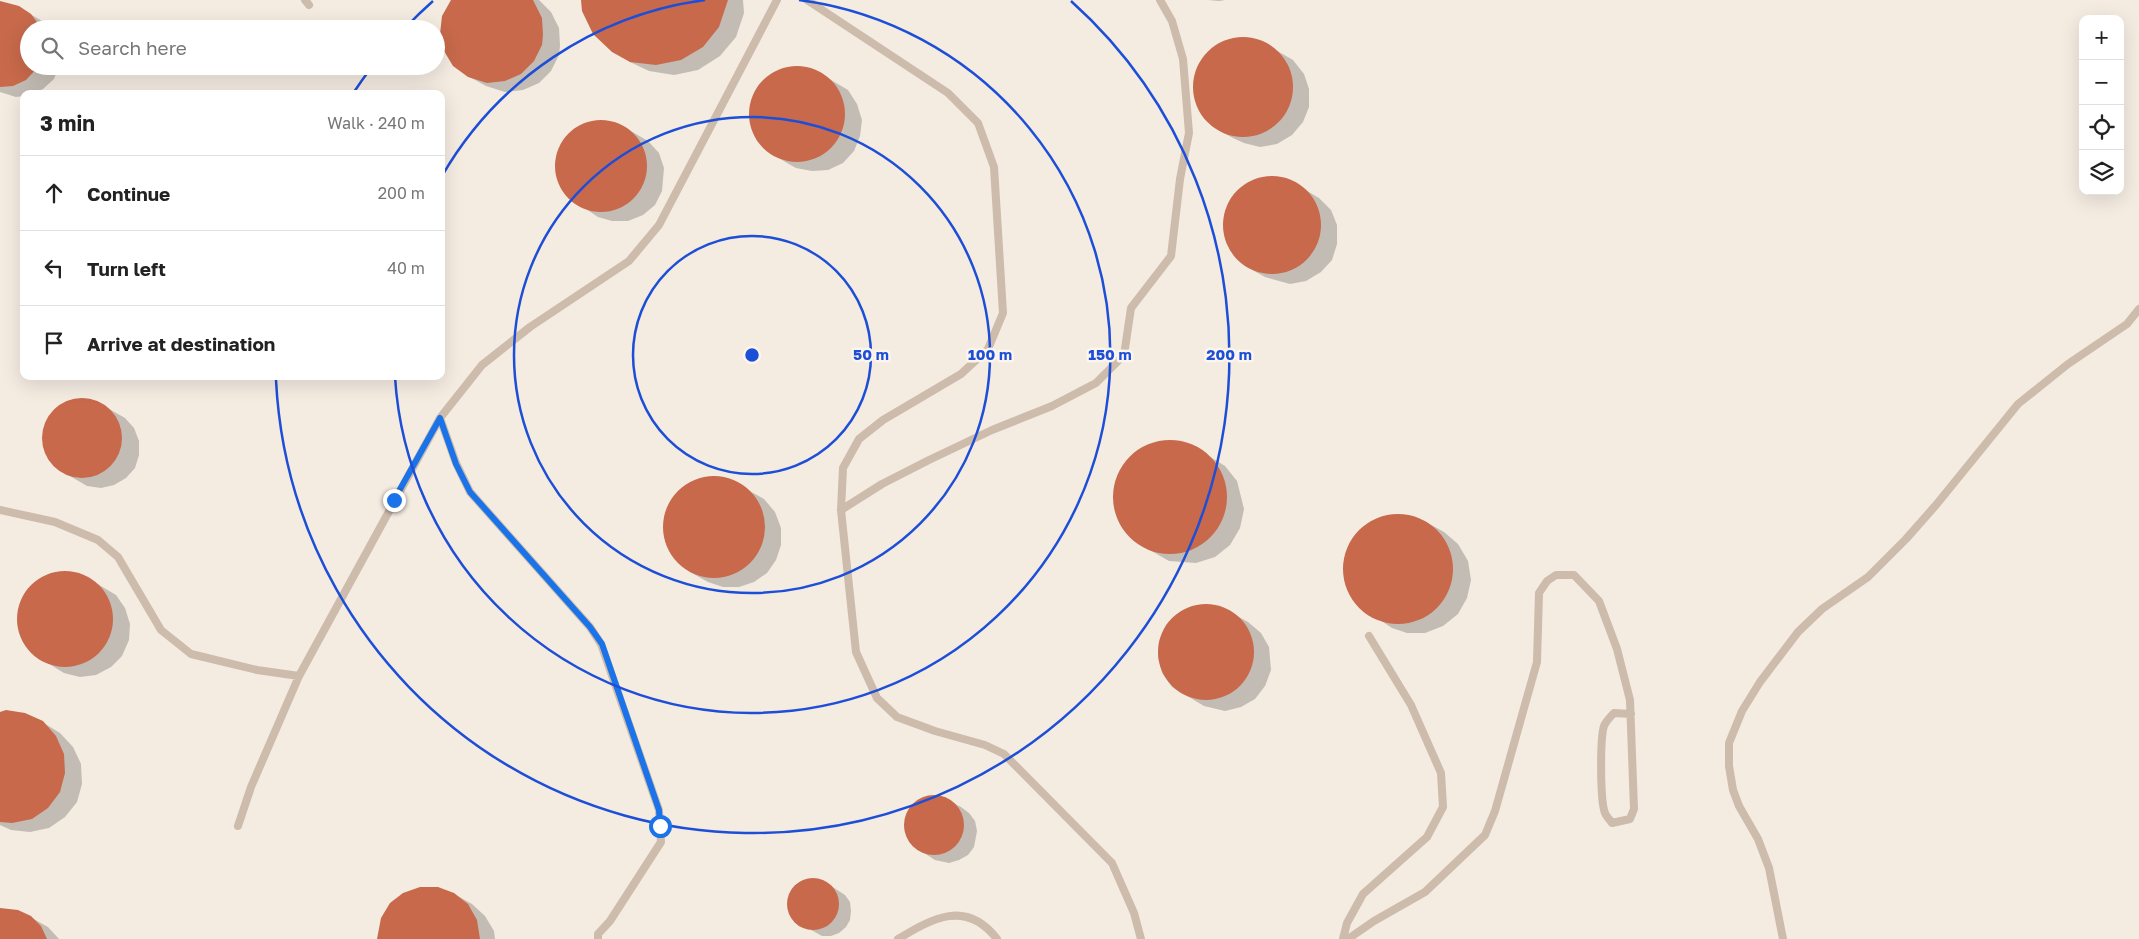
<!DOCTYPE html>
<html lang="en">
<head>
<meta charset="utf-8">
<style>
	body { margin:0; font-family:"Golos Text",sans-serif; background:#f6f6f6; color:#222 }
	.controls { position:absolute; right:15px; top:15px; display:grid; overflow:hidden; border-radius:10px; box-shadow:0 5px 20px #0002 }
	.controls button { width:45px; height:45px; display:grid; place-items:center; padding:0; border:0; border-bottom:1px solid #e0e0e0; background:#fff; color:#222; font:25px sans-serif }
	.stop { position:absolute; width:15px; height:15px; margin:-11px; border:4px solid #1a73e8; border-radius:50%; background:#fff }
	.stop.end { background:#1a73e8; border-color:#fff; box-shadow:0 1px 5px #0008 }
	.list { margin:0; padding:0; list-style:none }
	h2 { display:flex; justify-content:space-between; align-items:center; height:65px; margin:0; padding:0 20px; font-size:21px }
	h2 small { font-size:16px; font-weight:400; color:#767676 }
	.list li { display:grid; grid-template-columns:32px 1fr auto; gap:15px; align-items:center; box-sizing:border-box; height:75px; padding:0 20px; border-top:1px solid #e0e0e0 }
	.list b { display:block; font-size:19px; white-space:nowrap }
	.list em { font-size:16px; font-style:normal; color:#767676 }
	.icon { flex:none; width:28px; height:28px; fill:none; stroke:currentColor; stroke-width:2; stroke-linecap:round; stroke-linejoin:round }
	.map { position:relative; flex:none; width:2139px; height:939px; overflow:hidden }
	.search { position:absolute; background:#fff; box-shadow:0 5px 20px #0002; left:20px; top:20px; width:425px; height:55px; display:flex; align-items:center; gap:12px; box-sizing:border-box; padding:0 18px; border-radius:28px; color:#767676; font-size:19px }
	.panel { position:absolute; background:#fff; box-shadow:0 5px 20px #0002; left:20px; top:90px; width:425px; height:290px; border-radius:10px }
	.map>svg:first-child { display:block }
</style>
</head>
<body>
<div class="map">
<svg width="2139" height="939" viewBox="0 0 2139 939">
	<rect width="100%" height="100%" fill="#f4ebe1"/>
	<path fill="#0003" d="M453,0H539L551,12L559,28L560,46L559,55L551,71L539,83L523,90L505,92L486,86L468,76Z
		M583,0H743L744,13L736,37L720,56L698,70L674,75L649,71L630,62Z
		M1208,0H1225L1219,1Z
		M0,3L18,7L49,25L51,29H29V66H59L54,79L43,89L33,94H24V96L16,97L0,92Z
		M1243,38L1260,41L1293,60L1304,74L1309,89V107L1303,122L1292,135L1277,144L1260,147L1244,143L1233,138L1215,128L1203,116L1196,100L1194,83L1199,67L1208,53L1227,41Z
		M800,67L816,71L848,90L857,104L862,120L860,136L854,151L843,163L828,170L812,171L796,168L787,163L769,152L757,141L751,126L750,109L754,94L764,80L784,69Z
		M601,121L617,123L648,141L659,153L664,168L662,191L655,205L643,215L628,221H612L598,217L568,197L559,183L556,168L558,152L565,138L585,123Z
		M1270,177L1287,179L1319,198L1331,210L1337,225V244L1332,260L1321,272L1306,281L1290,284L1265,277L1247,267L1234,256L1226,242L1223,225L1226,209L1235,194L1253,181Z
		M82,399L95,401L125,418L134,428L139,441V455L135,468L126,478L114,485L101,488L87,486L75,479L57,469L48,459L43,446V432L47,419L56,408L68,401Z
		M1171,441L1191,445L1225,466L1237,481L1244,509L1240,528L1230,545L1215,557L1196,563L1169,561L1134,541L1121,526L1115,508L1114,488L1121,470L1135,453L1152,444Z
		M713,477L730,480L764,499L775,512L781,528V545L776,560L767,573L754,582L739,587H723L708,582L690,572L678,562L669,549L664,534V518L670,502L681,489L696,480Z
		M1408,515L1426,522L1444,532L1458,544L1468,561L1471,580L1467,598L1458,614L1443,626L1425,633H1407L1392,628L1359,606L1348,590L1344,572L1346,553L1355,537L1371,522L1389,516Z
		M68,572L84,576L116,595L125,608L130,624L129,640L122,656L111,667L96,675L80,677L64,673L46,662L32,653L22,640L18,624L19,608L25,593L37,581L51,573Z
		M1198,605L1215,606L1230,612L1248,622L1261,633L1269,647L1271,670L1265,686L1255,699L1241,707L1225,711L1204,706L1172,687L1162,673L1158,657L1159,641L1166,625L1182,611Z
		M0,713L42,722L60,733L73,747L81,764L82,784L77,802L65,817L49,828L30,832L11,830L0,825Z
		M938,796L961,807L969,813L975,821L977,831L974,847L968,855L959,860L949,863L935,860L913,846L907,837L904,827L906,817L910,808L918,801L927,797Z
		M808,879L825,882L845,895L850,902L851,911L850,920L846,927L839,933L831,936H822L795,921L790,914L788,905L792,889L800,882Z
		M454,894L472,904L485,916L494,931L495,939H379Z
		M0,910L30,917L48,927L59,939H0Z"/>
	<path fill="#c8694b" d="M451,0H533L542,18L543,35L542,45L534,61L521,74L505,81L487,83L468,77L453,66L444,51L440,34L442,16Z
		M581,0H728L719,27L703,47L681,60L656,65L630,62L612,52L593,34L582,11Z
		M0,1L19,6L31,14L42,29H29V66H39L26,80L13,86L0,87Z
		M1193 87a50 50 0 1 1 100 0a50 50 0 1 1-100 0Z
		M749 114a48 48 0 1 1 96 0a48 48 0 1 1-96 0Z
		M555 166a46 46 0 1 1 92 0a46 46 0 1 1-92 0Z
		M1223 225a49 49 0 1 1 98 0a49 49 0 1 1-98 0Z
		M42 438a40 40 0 1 1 80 0a40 40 0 1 1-80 0Z
		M1113 497a57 57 0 1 1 114 0a57 57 0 1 1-114 0Z
		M663 527a51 51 0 1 1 102 0a51 51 0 1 1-102 0Z
		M1343 569a55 55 0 1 1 110 0a55 55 0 1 1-110 0Z
		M17 619a48 48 0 1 1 96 0a48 48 0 1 1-96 0Z
		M1158 652a48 48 0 1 1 96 0a48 48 0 1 1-96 0Z
		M6,710L25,713L43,721L56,736L64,754L65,773L60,792L48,808L32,819L12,823L0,822V712Z
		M904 825a30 30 0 1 1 60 0a30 30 0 1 1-60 0Z
		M787 904a26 26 0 1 1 52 0a26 26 0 1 1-52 0Z
		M420,887H438L454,893L468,904L477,920L480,939H377L381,918L390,903L403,893Z
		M0,908L18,910L31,916L41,926L47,939H0Z"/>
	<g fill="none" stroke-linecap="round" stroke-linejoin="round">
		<path stroke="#cdbbac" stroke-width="8" d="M305,0L309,5
			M807,0L948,93L978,123L994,167L1003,313L988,349L961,374L883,420L859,439L843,468L841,510L856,652L877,698L897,717L935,731L985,745L1004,754L1112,863L1134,913L1141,939
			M440,418L456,463L470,492L590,627L601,644L659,810L661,842L610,921L598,934V939
			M0,510L55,522L98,540L118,557L161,630L191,654L257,670L299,676
			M841,510L882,484L929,460L992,430L1052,406L1096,383L1124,355L1131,308L1171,256L1180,179L1189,133L1183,59L1172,21L1160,0
			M238,826L251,787L299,676L440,418L482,365L530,327L629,261L659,225L777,0
			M898,939C933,918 966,899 997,939
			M1343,939L1347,923L1363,894L1427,837L1443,807L1441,773L1411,705L1369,636
			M1348,939L1374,921L1425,892L1485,835L1495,811L1537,662L1539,593L1547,581L1556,575H1574L1599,601L1617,649L1630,700L1634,809L1630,819L1612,823C1610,820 1606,816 1605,813C1600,801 1600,738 1604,726C1606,721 1610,717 1614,713L1631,714
			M1783,939L1769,868L1758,839L1739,806L1733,790L1729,766V743L1742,711L1760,682L1798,632L1822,609L1868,577L1906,539L1936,505L2018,404L2068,364L2127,324L2139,309"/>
	</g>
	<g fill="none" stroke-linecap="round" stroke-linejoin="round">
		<path stroke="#1a73e8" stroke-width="6" d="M394,500L440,418L456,464L470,492L590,627L602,644L659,810L660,826"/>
	</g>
	<g fill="none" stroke="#1d4ed8" stroke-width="2.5">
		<circle cx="752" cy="355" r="119"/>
		<circle cx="752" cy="355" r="238"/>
		<path d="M442 176A358 358 0 0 1 705 0M799 0A358 358 0 1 1 395 377"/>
		<path d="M354 92A477 477 0 0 1 371 68M406 27A477 477 0 0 1 433 1M1071 1A477 477 0 1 1 276 380"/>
	</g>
	<circle cx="752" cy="355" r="8" fill="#1d4ed8" stroke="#fbf5ee" stroke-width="2.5"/>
	<g font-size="15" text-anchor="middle" font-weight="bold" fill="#1d4ed8" stroke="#fbf5ee" stroke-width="5" stroke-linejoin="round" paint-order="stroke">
		<text x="871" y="360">50 m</text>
		<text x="990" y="360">100 m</text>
		<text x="1110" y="360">150 m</text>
		<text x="1229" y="360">200 m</text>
	</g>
</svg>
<div class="controls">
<button>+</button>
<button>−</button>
<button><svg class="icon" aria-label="locate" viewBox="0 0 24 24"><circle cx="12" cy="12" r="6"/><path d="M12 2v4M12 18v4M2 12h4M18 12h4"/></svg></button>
<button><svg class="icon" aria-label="layers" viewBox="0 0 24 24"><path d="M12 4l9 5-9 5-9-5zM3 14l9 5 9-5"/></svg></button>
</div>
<div class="stop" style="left:660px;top:826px"></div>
<div class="stop end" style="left:394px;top:500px"></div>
<div class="search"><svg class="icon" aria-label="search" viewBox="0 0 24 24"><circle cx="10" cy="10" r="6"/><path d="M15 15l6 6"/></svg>Search here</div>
<section class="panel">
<h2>3 min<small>Walk · 240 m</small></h2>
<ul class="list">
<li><svg class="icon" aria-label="ahead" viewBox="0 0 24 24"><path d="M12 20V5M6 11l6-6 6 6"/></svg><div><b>Continue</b></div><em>200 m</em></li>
<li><svg class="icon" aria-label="left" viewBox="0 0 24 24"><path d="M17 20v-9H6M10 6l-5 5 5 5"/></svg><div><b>Turn left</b></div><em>40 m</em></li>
<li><svg class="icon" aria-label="arrive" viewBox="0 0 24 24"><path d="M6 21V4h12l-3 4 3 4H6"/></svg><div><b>Arrive at destination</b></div></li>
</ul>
</section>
</div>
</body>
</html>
